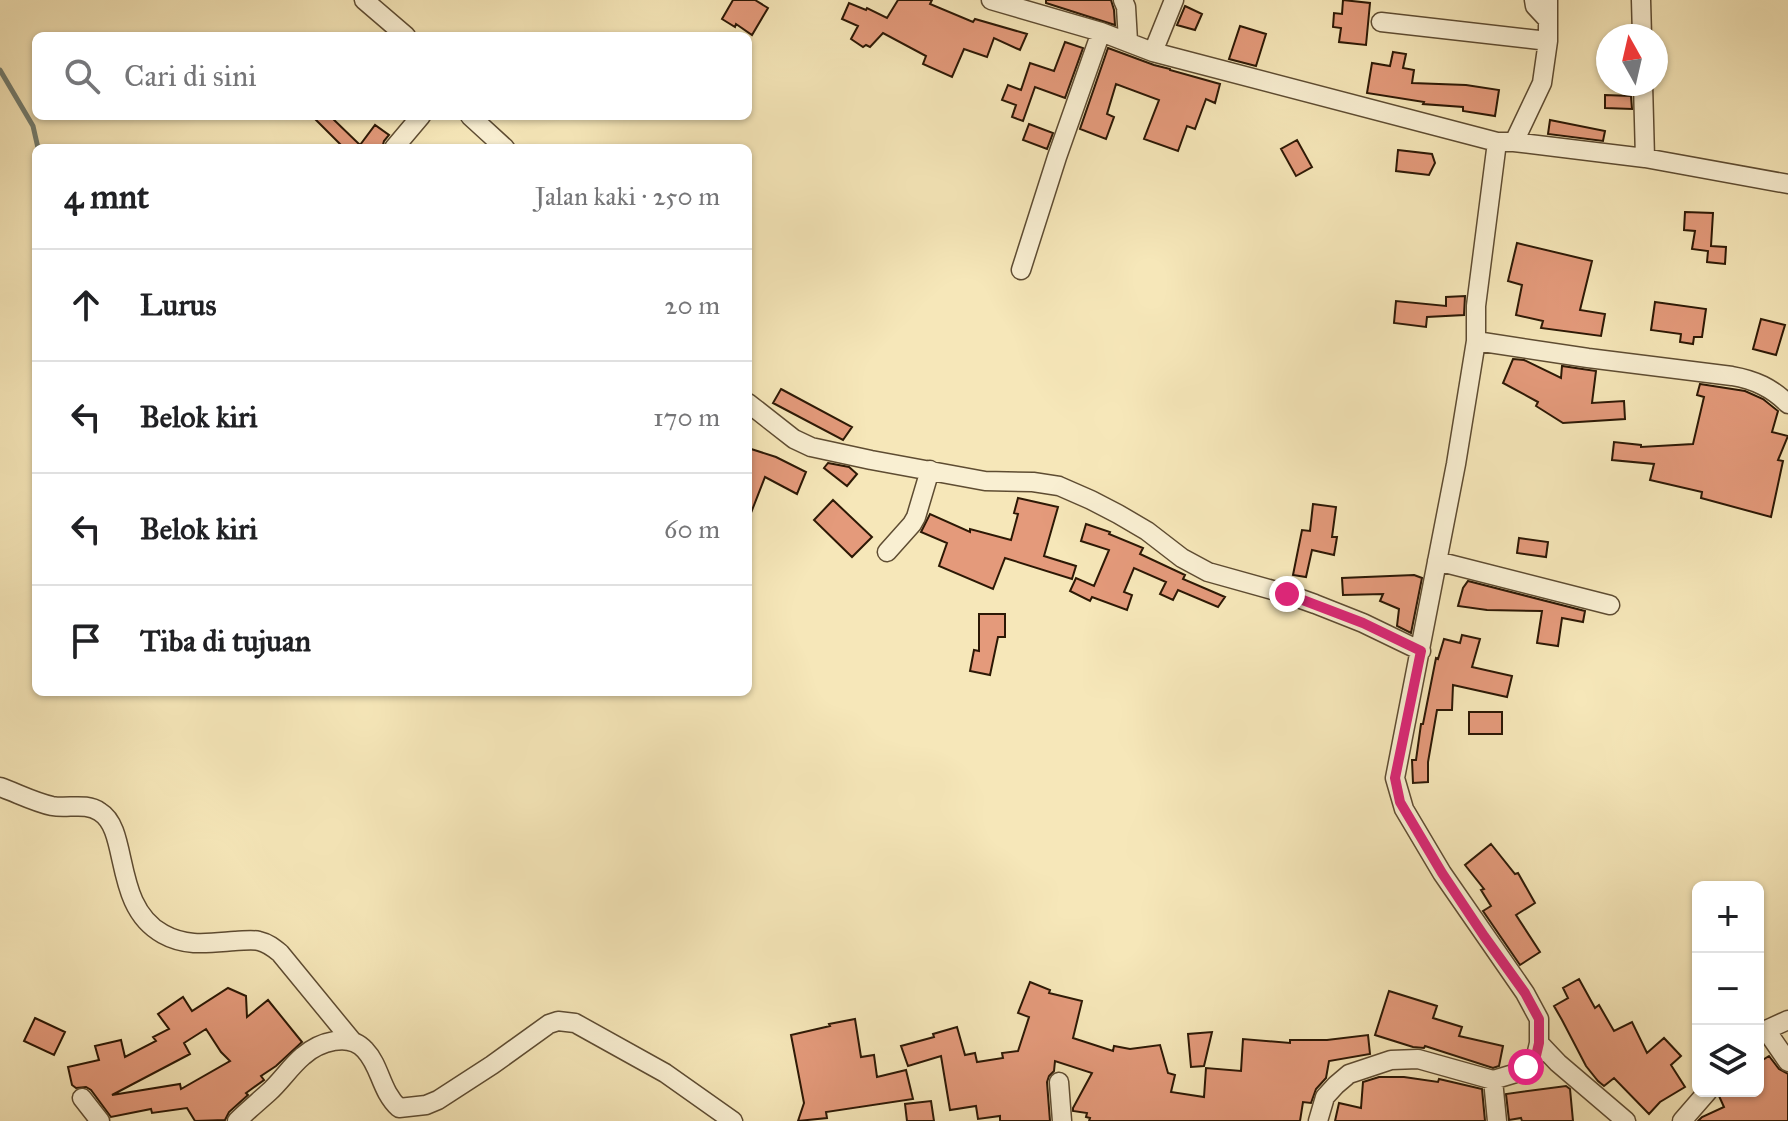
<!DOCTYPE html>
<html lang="id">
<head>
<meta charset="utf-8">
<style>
	body { margin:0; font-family:"IM FELL Great Primer",serif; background:#f2f2f2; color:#202124 }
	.controls { position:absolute; right:24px; bottom:24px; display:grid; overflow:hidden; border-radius:12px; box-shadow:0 2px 6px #0004 }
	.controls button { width:72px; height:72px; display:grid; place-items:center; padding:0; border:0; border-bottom:2px solid #e0e0e0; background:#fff; color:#202124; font:40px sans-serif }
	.compass { position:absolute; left:1596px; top:24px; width:72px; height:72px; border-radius:50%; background:#fff; box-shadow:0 2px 6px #0004; rotate:352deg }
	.stop { position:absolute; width:24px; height:24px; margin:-18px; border:6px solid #db2777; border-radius:50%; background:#fff }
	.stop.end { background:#db2777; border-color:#fff; box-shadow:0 2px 8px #0008 }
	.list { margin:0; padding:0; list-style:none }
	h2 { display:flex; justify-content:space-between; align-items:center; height:104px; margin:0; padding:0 32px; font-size:34px }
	h2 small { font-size:26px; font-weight:400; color:#757577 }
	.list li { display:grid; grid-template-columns:52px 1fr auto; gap:24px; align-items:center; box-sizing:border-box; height:112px; padding:0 32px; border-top:2px solid #e0e0e0 }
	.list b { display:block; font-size:30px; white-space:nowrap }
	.list em { font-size:26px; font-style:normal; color:#757577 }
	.icon { flex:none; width:44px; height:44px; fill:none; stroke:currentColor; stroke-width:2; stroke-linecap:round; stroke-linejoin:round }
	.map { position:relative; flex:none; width:1788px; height:1121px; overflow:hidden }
	.search { position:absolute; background:#fff; box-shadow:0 2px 6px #0004; left:32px; top:32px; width:720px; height:88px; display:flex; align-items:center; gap:20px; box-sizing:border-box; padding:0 28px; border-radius:12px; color:#757577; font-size:30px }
	.panel { position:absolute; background:#fff; box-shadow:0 2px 6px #0004; left:32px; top:144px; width:720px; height:552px; border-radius:12px }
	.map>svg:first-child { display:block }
</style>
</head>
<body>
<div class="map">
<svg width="1788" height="1121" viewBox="0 0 1788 1121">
	<rect width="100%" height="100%" fill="#f6e7b9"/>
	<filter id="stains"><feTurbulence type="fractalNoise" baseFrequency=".0025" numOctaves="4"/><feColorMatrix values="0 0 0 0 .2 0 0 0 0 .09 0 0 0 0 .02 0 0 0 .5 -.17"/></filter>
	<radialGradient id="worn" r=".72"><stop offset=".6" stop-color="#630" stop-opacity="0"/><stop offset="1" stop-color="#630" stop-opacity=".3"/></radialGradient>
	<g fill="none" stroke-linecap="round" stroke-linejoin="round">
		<path stroke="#717c70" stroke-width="5" d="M0,70L33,126L38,148"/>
	</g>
	<path fill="#e49a7b" stroke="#2c1805" stroke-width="2" fill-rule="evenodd" d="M733,0H755L768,8L752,35L736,24L735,27L722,19Z
		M898,0H932L930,4L973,22L975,19L1027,34L1020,50L994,38L987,57L964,49L952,77L923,64L926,56L883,33L870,47L866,45L863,47L851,39L858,26L842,19L849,3L866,10L867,8L887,18Z
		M1046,0H1111L1114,10L1115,25L1046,3Z
		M1343,0L1370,3L1366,45L1339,42L1341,28L1333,27L1334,13L1342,14Z
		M1185,6L1202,14L1195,30L1177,25Z
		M1240,26L1266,34L1256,66L1229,59Z
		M1065,42L1083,48L1065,98L1035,87L1023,121L1012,117L1016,105L1002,100L1008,85L1021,90L1030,63L1054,71Z
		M1108,48L1154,65L1170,69V70L1220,84L1215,103L1206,99L1195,129L1187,126L1178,151L1144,139L1159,100L1116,84L1107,114L1114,117L1106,139L1080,129Z
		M1393,52L1406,54L1403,68L1414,70L1412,83L1466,85L1499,90L1495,116L1463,111V107L1423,104L1424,102L1367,93L1372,63L1390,66Z
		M1605,95L1631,96L1632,109L1605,108Z
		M312,116H330L360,145L375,125L389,135L384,141L382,148H344Z
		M1550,120L1605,131L1603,141L1548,134Z
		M1029,124L1053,133L1047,149L1023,140Z
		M1297,140L1312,167L1296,176L1281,149Z
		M1398,150L1432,154L1435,163L1429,175L1396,171Z
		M1685,212L1713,213L1711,246L1726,247L1725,264L1707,262L1708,251L1692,249L1695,231L1684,230Z
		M1517,243L1592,261L1580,310L1605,314L1601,336L1541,328L1543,321L1516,315L1522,285L1508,281Z
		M1465,296L1464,315L1427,317L1426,327L1394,323L1396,301L1446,306V297Z
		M1655,302L1706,309L1702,337H1694L1693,344L1680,342L1681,334L1651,330Z
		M1761,319L1785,325L1776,355L1753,349Z
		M1513,359L1524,360L1561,378L1562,366L1596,371L1592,403L1624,401L1625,419L1563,423L1536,406L1538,402L1503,383Z
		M1700,384L1745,391L1763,399L1778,411L1772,432L1788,436L1778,460L1783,461L1771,517L1701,498L1702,492L1650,480L1654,464L1612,460L1614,442L1641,445V447L1693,444L1704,397L1697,395Z
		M781,389L852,427L843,440L773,403Z
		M748,448L776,457L806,472L797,494L765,477L749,518Z
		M828,463L849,467L857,474L847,486L824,468Z
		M1018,498L1058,507L1044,556L1076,566L1072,579L1005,558L993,589L939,566L947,543L921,532L930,514L970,532V529L1011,540L1018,514L1014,513Z
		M833,500L872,537L852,557L814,520Z
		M1313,504L1336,507L1332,537H1337L1334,555L1312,550L1306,577L1293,575L1302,530L1310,531Z
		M1086,524L1110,532L1109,534L1143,548L1140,554L1185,575L1183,579L1225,597L1218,607L1178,590L1173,600L1160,594L1166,582L1134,568L1124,592L1132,595L1127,610L1092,597L1090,601L1070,591L1076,578L1094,586L1109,550L1081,541Z
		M1519,538L1548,542L1546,557L1517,553Z
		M1414,575L1422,578L1411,633L1397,626L1399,609L1380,601L1383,594L1343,595L1342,578Z
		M1468,581L1585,611L1583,622L1562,618L1558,646L1537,643L1542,611L1487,610L1458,606L1463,588Z
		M979,614H1005V637H998L990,675L970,671L974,650L979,651Z
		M1462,635L1480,639L1472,667L1512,676L1507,697L1453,685L1452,710H1437L1428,762V782L1413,783L1412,760H1416L1421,724H1423L1436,658L1438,659L1444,639L1460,643Z
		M1469,712H1502V734H1469Z
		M1491,844L1515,874L1518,873L1535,903L1516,915L1540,952L1520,965L1483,911L1491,906L1481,890L1484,889L1465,865Z
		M1579,979L1595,1008L1599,1005L1614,1031L1632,1022L1647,1053L1664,1038L1681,1056L1671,1065L1685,1087L1660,1102L1649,1114L1614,1078L1604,1086L1598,1081L1586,1066L1562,1020L1554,1006L1568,998L1563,988Z
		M1030,982L1050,990L1049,993L1082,1001L1073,1038L1113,1051L1114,1046L1130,1049L1160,1045L1168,1073L1175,1075L1171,1092L1204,1097L1206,1068L1241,1071L1243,1039L1290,1043V1040H1327L1368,1035L1370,1054L1329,1061L1326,1078L1316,1089L1311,1103L1303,1102L1300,1121H1089L1090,1118L1086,1117L1087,1113L1073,1111V1108L1092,1073L1055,1061L1054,1071L1049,1076L1047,1082L1050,1121H1000V1116L978,1119L976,1106L950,1110L941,1056L908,1066L901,1046L934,1037L933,1034L957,1027L965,1055L975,1053L977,1062L1003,1058L1002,1053L1018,1051L1029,1017L1018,1013Z
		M228,988L246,996L247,1017L268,1000L302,1042L276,1066L261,1076L264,1080L246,1093L248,1095L229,1112L225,1120L195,1121L187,1108L152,1113L151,1109L111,1117L91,1090L86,1087L76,1088L72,1085L68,1067L99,1060L95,1046L121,1040L125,1057L156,1041L153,1037L169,1029L158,1014L183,997L192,1011ZM206,1029L221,1052L230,1061L181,1089L180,1084L112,1095L190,1054L184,1043Z
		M1389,991L1437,1006L1433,1018L1462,1027L1459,1036L1503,1046L1499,1066L1493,1068L1425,1046L1424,1048L1413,1047L1375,1035Z
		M35,1018L65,1032L54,1055L24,1041Z
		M855,1019L861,1057L874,1055L877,1077L906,1070L913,1099L826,1112L827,1118L798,1121L804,1103L791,1035L830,1026L829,1024Z
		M1212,1032L1204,1066L1191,1067L1188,1034Z
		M1769,1056L1779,1069L1788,1074V1121H1698L1702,1117L1724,1107L1719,1096L1731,1091H1758V1075L1762,1072L1758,1063Z
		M1379,1077H1404L1438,1082L1439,1079L1482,1089L1485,1121H1335L1339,1103L1361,1108L1363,1082Z
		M1566,1086L1570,1089L1573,1121H1522L1521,1118L1509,1120L1506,1094Z
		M931,1101L934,1121H907L905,1104Z"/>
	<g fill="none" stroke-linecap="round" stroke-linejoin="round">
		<defs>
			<path id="minor" d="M364,0L406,36
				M991,0L1101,32L1153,52L1497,142L1476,306V341L1456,464L1395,778L1404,809L1442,873L1525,993L1539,1019V1043L1536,1056L1526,1067L1513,1074L1493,1080L1418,1059L1391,1060L1349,1074L1336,1085L1325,1097L1318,1121
				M1123,0L1126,7L1128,41
				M1534,0L1535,6L1548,20
				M1641,0L1642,36
				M1381,22L1548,41
				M1153,52L1174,0
				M1643,84L1645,158
				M470,116L505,148
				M1497,142H1514L1645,158L1788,184
				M1514,142L1542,83L1548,41V0
				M394,148L421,116
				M1021,270L1057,157L1101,32
				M1476,341L1588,358L1732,376C1755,380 1772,388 1788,404
				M748,403L794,439L811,447L871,460L985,481L1033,482L1059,486L1091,500L1118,514L1147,531L1182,558L1208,572L1287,594L1315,604L1363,623L1421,651
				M887,552L912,524L916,517L930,470
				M1437,561L1610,605
				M0,787C17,793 34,802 52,806C68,809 86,802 100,812C130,830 112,906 163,934C186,947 209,943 235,941C243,941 251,939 259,941C268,943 274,948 280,953L353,1042
				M1766,1030L1788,1062
				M1758,1035L1766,1030L1788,1020
				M1539,1043L1558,1063L1626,1121
				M1493,1080L1497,1121
				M1059,1082L1062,1121
				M82,1098L100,1121
				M237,1121C247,1111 258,1102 269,1092C281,1081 291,1066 303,1056C319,1042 349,1032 365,1050C381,1067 380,1090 399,1108L426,1105L438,1100L492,1065L549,1024L558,1021L575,1023L665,1073L733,1121
				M1682,1121L1708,1091"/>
		</defs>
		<use href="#minor" stroke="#5e4c32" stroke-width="21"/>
		<use href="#minor" stroke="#f9efd2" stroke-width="18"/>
	</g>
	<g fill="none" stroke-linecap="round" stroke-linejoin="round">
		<path stroke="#db2777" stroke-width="10" d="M1287,594L1363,623L1421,651L1395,778L1400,802L1442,873L1484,936L1525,993L1539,1019V1043L1536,1056L1526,1067"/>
	</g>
	<rect width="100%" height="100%" filter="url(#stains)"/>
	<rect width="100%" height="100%" fill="url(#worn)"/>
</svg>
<div class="controls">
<button>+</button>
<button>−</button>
<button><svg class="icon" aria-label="layers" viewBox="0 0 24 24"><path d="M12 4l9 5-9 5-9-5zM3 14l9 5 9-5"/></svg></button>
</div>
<svg class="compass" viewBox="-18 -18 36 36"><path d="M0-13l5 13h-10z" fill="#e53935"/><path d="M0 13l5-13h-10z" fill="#757577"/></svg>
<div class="stop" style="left:1526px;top:1067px"></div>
<div class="stop end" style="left:1287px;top:594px"></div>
<div class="search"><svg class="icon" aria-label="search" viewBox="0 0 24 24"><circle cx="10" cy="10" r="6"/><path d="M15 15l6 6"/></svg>Cari di sini</div>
<section class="panel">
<h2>4 mnt<small>Jalan kaki · 250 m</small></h2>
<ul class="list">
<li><svg class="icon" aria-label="ahead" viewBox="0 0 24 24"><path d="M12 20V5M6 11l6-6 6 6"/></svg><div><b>Lurus</b></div><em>20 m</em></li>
<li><svg class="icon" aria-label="left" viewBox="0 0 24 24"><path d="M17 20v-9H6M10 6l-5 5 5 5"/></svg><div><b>Belok kiri</b></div><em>170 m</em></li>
<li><svg class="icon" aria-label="left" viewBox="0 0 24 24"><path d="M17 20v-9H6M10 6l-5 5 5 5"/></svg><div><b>Belok kiri</b></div><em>60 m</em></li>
<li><svg class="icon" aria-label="arrive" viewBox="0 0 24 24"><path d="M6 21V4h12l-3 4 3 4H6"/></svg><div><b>Tiba di tujuan</b></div></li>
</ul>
</section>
</div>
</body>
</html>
